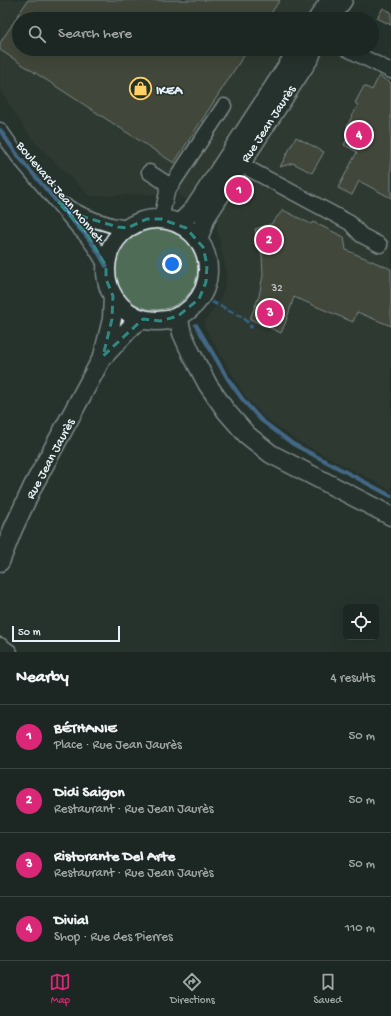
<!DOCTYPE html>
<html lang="en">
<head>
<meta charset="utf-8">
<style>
	body { margin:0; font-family:"Gochi Hand",sans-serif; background:#29322f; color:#f1f3f6 }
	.controls { position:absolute; right:12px; bottom:12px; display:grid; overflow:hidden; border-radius:6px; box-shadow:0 4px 16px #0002 }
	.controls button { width:36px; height:36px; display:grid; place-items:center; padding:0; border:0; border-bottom:1px solid #3a4340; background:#1c2622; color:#f1f3f6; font:20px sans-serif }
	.scale { position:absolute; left:12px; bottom:10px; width:108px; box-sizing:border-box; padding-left:4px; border:2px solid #e8f1f8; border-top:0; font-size:11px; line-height:14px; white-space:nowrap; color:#e8f1f8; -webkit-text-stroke:3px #26332d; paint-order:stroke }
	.you { position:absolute; left:172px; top:264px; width:14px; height:14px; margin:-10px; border:3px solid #fff; border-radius:50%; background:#1a73e8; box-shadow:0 0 0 6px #1a73e833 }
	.badge { display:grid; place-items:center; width:26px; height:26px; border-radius:50%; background:#db2777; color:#fff; font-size:13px; font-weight:700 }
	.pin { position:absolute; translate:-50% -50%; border:2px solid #fff; box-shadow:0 1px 4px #0006 }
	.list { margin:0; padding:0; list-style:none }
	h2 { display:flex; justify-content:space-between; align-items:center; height:52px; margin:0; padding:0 16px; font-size:17px }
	h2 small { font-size:13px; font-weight:400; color:#a0a5a5 }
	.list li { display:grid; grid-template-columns:26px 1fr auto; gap:12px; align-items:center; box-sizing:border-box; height:64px; padding:0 16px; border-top:1px solid #3a4340 }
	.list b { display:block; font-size:15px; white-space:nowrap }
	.list p { margin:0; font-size:13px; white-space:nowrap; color:#a0a5a5 }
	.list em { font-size:13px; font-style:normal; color:#a0a5a5 }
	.icon { flex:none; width:22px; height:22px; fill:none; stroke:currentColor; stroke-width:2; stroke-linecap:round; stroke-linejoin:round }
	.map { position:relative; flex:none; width:391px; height:652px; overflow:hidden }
	.search { position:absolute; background:#1c2622; box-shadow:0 4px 16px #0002; left:12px; right:12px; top:12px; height:44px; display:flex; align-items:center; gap:10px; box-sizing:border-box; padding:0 14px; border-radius:22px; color:#a0a5a5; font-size:15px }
	.sheet { height:308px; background:#1c2622 }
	nav { display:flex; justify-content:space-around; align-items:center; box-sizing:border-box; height:56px; border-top:1px solid #3a4340; background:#1c2622; font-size:11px; color:#a0a5a5 }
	nav a { display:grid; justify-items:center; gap:2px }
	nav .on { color:#db2777 }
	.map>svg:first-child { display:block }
</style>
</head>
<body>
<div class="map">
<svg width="391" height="652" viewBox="0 0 391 652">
	<rect width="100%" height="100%" fill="#26332d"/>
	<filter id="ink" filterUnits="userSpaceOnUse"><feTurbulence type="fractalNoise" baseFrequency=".025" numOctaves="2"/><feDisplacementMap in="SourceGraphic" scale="8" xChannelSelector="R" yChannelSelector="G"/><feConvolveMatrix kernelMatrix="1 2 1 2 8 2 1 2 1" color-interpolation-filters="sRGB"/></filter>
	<g filter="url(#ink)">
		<path fill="#384036" d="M0,0H323L310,19H19V49H330L391,81V490L296,440L264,417L245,396L203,324L219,302L225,287L227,273L218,234L217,227L218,219L175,192H161L159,194L90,196L68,175L34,141L22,125L0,89Z"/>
		<path fill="#4f6d56" stroke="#9cafa7" d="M114 268a42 42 0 1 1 84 0a42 42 0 1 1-84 0Z"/>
		<path fill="#635f4c" stroke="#e8f1f8" d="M28,0H280L267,19H19V49H248L174,163L0,50V43Z
			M383,8L391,12V25L377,18Z
			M379,76L391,83V198L359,181L352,195L338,188L357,152L344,145L352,129L347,126L358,105L355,103L364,86L372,90Z
			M296,137L324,152L312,173L293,163L280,167Z
			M283,210L311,224L313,222L344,237L346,250L391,269V326L357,312L353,322L294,297L285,324L281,333L250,319L259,296L263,275L262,256L255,229L271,224Z"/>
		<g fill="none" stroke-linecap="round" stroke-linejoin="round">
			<defs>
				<path id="minor" d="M315,19L328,0
					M347,49L391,71
					M0,130L18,156L78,227C90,238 98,251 106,266
					M240,164L350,223L361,235L380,245
					M149,172L166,183L167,192
					M65,206C86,218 104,225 127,228
					M161,219L167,192L224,106
					M0,645L10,652"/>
				<path id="major" d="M330,19L343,0
					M106 270a51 51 0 1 1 102 0a51 51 0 1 1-102 0Z
					M179,224L194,209L292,59L303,49
					M198,240L206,217L310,57L313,49
					M178,316L182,333L191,353L208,385L226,411L247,435L271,454L391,516
					M104,356L132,326L143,319
					M0,562L13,529L33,486L103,356L112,319L113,296"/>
			</defs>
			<use href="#minor" stroke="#e8f1f8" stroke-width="17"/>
			<use href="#major" stroke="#e8f1f8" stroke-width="21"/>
			<use href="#minor" stroke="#26332d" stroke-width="14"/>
			<use href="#major" stroke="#26332d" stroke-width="18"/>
			<path stroke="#3fa9f5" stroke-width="3" stroke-dasharray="6 3" stroke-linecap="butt" d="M212,302L244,318L252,328"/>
			<defs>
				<path id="cycleway" d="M0,130L18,156L78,227C90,238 98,251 106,266
					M196,325L228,379L243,400L261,420L293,444L391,496"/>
			</defs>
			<use href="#cycleway" stroke="#26332d" stroke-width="6"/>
			<use href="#cycleway" stroke="#66a8f1" stroke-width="4"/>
		</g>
	</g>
	<path d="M0 0H391V652H0ZM58,202L84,217L118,227L127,228L147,219H161L186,228L203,247L207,265L206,282L199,299L178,316L160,321L143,319L103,356L112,319L113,296L106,279V266L88,236Z" fill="#26332d" fill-opacity=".55" fill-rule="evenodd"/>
	<path fill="none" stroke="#308883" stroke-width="3" stroke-dasharray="8 5" stroke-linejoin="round" d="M58,202L84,217L118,227L127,228L147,219H161L186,228L203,247L207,265L206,282L199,299L178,316L160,321L143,319L103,356L112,319L113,296L106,279V266L88,236Z"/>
	<defs>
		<symbol id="shop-ring" viewBox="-11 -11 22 22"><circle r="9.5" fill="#26332d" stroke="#ffd166" stroke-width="1.5"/><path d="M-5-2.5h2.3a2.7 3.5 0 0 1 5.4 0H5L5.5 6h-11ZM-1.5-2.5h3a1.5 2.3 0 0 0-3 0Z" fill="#ffd166"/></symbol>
	</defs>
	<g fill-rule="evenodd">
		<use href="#shop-ring" x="128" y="76" width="25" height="25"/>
	</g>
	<g text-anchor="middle" stroke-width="3" stroke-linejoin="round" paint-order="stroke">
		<g font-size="11" fill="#c7cccd">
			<text x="277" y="291">32</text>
		</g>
		<g font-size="13" font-weight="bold" fill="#e8f1f8" stroke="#26332d" text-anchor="start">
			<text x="156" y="94">IKEA</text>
		</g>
		<g font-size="13" fill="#e8f1f8" stroke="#26332d">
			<text transform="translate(267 123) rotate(-57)" y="5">Rue Jean Jaurès</text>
			<text transform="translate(61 191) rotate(50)" y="5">Boulevard Jean Monnet</text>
			<text transform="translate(49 458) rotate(-62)" y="5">Rue Jean Jaurès</text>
		</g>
	</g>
</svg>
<div class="controls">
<button><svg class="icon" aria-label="locate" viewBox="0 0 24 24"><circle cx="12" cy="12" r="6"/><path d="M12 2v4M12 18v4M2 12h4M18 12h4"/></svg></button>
</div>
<div class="scale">50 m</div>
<div class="you"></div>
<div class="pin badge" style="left:239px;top:190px">1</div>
<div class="pin badge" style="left:269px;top:240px">2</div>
<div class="pin badge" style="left:270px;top:313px">3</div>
<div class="pin badge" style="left:359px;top:135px">4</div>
<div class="search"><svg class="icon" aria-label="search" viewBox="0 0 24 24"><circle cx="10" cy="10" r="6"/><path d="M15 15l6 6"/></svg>Search here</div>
</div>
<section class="sheet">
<h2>Nearby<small>4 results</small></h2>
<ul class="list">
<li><span class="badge">1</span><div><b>BÉTHANIE</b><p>Place · Rue Jean Jaurès</p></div><em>50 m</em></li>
<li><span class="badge">2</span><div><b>Didi Saigon</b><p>Restaurant · Rue Jean Jaurès</p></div><em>50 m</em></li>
<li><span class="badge">3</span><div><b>Ristorante Del Arte</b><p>Restaurant · Rue Jean Jaurès</p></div><em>50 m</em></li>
<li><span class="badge">4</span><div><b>Divial</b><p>Shop · Rue des Pierres</p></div><em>110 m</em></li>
</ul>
</section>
<nav>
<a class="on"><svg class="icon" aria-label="map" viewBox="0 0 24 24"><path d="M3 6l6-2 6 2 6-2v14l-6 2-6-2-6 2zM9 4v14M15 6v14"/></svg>Map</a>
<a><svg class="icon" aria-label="directions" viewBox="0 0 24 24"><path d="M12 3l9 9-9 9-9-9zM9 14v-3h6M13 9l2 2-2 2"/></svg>Directions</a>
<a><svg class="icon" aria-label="saved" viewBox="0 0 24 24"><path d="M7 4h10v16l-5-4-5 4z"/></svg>Saved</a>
</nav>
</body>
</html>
